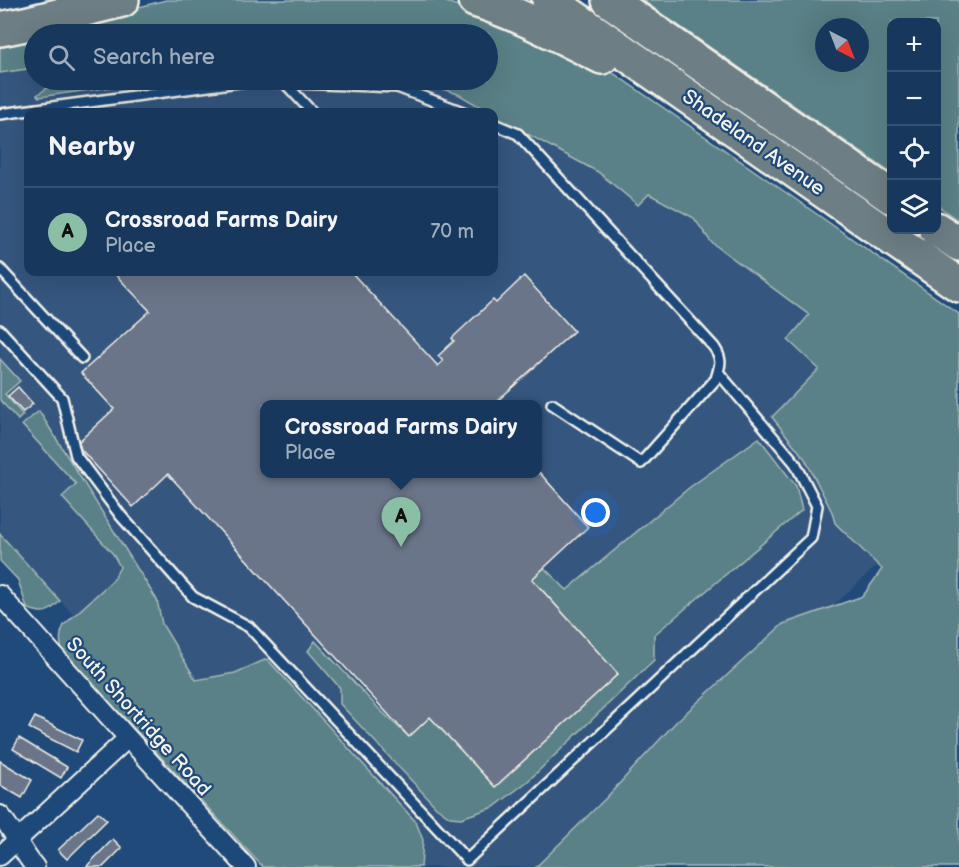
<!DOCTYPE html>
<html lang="en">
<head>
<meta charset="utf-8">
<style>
	body { margin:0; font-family:"Balsamiq Sans",sans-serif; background:#244365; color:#f1f3f6 }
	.controls { position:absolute; right:18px; top:18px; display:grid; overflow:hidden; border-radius:12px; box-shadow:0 6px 24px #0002 }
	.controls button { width:54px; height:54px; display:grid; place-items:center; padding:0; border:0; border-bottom:2px solid #365272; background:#17385c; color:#f1f3f6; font:30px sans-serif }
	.compass { position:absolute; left:815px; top:18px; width:54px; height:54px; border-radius:50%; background:#17385c; box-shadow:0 6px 24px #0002; rotate:138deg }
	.you { position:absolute; left:596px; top:513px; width:21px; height:21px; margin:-15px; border:4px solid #fff; border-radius:50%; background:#1a73e8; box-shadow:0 0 0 9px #1a73e833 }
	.badge { display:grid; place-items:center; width:39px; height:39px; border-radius:50%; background:#8abfa5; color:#111; font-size:20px; font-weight:700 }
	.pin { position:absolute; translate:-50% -50px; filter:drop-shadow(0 2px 3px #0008) }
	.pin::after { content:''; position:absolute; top:32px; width:21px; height:18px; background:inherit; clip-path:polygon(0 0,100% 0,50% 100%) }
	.popup { position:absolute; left:260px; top:400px; width:282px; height:78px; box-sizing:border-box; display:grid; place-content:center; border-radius:12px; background:#17385c; filter:drop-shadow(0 2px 4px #0005); font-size:20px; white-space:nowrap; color:#9eacbb }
	.popup b { font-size:22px; color:#f1f3f6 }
	.popup::after { content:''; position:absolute; left:50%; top:100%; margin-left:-12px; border:12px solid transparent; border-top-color:#17385c }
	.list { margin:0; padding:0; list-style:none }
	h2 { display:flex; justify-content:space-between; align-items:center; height:78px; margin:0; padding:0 24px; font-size:26px }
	h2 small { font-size:20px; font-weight:400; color:#9eacbb }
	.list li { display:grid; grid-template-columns:39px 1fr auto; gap:18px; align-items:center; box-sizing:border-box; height:90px; padding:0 24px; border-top:2px solid #365272 }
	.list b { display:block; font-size:22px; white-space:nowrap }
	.list p { margin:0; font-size:20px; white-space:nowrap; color:#9eacbb }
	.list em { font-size:20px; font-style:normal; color:#9eacbb }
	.icon { flex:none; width:33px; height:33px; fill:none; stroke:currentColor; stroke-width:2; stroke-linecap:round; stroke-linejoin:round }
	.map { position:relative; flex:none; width:959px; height:867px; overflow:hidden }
	.search { position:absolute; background:#17385c; box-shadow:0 6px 24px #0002; left:24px; top:24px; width:474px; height:66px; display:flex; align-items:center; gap:15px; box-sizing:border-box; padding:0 21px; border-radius:33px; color:#9eacbb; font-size:22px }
	.panel { position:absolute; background:#17385c; box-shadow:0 6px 24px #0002; left:24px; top:108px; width:474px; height:168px; border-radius:12px }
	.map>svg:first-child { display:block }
</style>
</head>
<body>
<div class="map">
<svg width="959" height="867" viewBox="0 0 959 867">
	<rect width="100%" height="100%" fill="#1f4a7a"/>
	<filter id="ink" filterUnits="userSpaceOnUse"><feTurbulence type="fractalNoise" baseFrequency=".0167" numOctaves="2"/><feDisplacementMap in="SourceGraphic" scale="12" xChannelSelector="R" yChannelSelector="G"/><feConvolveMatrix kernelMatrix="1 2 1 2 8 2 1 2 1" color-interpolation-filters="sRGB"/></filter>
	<g filter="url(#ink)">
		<path fill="#36577e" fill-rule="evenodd" d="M0,63L34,64V80H488L959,369L882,561L549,867H306L0,535ZM28,112H494V272H28ZM264,404H538V474H264Z"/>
		<path fill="#5a8187" stroke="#a7b9b8" stroke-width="1.5" fill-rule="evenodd" d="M166,0H440L496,18L538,34L613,73L791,196L959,314V867H536L606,798L676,722L783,624L863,596L882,569L835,523L832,512L805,459L772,417L819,369L788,340L809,315L711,242L694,218L649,194L638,205L598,172L494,116V112H489L458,94L415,80H488V34H34V68L0,73V40L78,23Z
			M642,0H959V221L937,205L936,22H892L891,173ZM824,27H860V63H824Z
			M59,80H162L39,97L37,95Z
			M0,359L20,381L5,394L23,415L18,420L0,400Z
			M39,411L157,600L162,624L196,680L235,673L267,659L416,822L423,840L421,867H263L62,651C60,641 59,635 64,625L113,580L120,567L113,554L62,497L76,484L22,425Z
			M759,438L796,486L802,510L654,635V660L528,781L494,807L461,818L450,817L436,807L340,704V688L308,651L315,641L381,711L408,736L430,717L495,787L618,674L532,579L544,568L567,590L690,487Z
			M0,534L60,601C49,613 43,615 27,608L18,580L0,561Z"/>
		<path fill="#6a7589" stroke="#f4f1e8" stroke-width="1.5" d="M113,272H351L438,366L443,361L438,356L454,341L452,338L493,300L496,303L524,276L574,331L494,404H264V474H538V471L588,527L532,579L618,674L495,787L430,717L409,737L168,474L133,507L76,444L114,409L81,373L150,311Z
			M18,387L33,404L23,412L8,396Z
			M35,717L82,740L76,752L29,728Z
			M19,738L67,767L61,778L13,749Z
			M0,761L32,780L22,798L0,785Z
			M98,812L107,820L67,859L58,850Z
			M113,839L122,848L103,867H86Z"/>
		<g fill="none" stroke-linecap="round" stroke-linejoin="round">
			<defs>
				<path id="lane" d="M285,83L312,112
					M0,114L246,81L397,87L463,112
					M494,124L518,134L714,347C723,360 720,365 716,379L641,463L552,404
					M0,269L82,358
					M0,330L62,398L76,456L121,516L193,597L249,627L467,860L811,538L817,506L795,463L718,372"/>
				<path id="street" d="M0,595L128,738L246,867
					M0,815C14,831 21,851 35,867
					M0,856L128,738"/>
				<path id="highway" d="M475,0C520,14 560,36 602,57
					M549,0L959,285
					M609,0L892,197
					M0,29L25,24L122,0
					M936,229L959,244"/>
			</defs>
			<use href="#lane" stroke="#f4f1e8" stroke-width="14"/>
			<use href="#street" stroke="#f4f1e8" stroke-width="22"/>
			<use href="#highway" stroke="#f4f1e8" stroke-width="38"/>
			<use href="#lane" stroke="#1f4a7a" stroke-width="9"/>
			<use href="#street" stroke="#1f4a7a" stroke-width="18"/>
			<use href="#highway" stroke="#6d7e84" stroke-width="33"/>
		</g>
	</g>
	<g text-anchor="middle" stroke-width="4.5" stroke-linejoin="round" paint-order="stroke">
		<g font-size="20" fill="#f4f1e8" stroke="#1f4a7a">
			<text transform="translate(754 142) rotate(35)" y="7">Shadeland Avenue</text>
			<text transform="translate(139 716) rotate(48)" y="7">South Shortridge Road</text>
		</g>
	</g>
</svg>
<div class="controls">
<button>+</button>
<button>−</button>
<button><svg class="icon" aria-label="locate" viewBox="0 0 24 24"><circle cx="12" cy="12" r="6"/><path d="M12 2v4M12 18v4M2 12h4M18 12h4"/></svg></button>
<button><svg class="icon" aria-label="layers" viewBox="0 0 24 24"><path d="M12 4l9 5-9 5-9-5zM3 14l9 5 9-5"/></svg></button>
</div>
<svg class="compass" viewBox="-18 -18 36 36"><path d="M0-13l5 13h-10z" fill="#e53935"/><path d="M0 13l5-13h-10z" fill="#9eacbb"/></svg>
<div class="you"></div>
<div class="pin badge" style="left:401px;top:547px">A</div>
<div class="popup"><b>Crossroad Farms Dairy</b>Place</div>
<div class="search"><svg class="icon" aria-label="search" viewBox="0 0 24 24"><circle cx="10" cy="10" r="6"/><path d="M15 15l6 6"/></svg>Search here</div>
<section class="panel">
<h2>Nearby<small></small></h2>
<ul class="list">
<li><span class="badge">A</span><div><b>Crossroad Farms Dairy</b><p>Place</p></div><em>70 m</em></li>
</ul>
</section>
</div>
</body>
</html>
